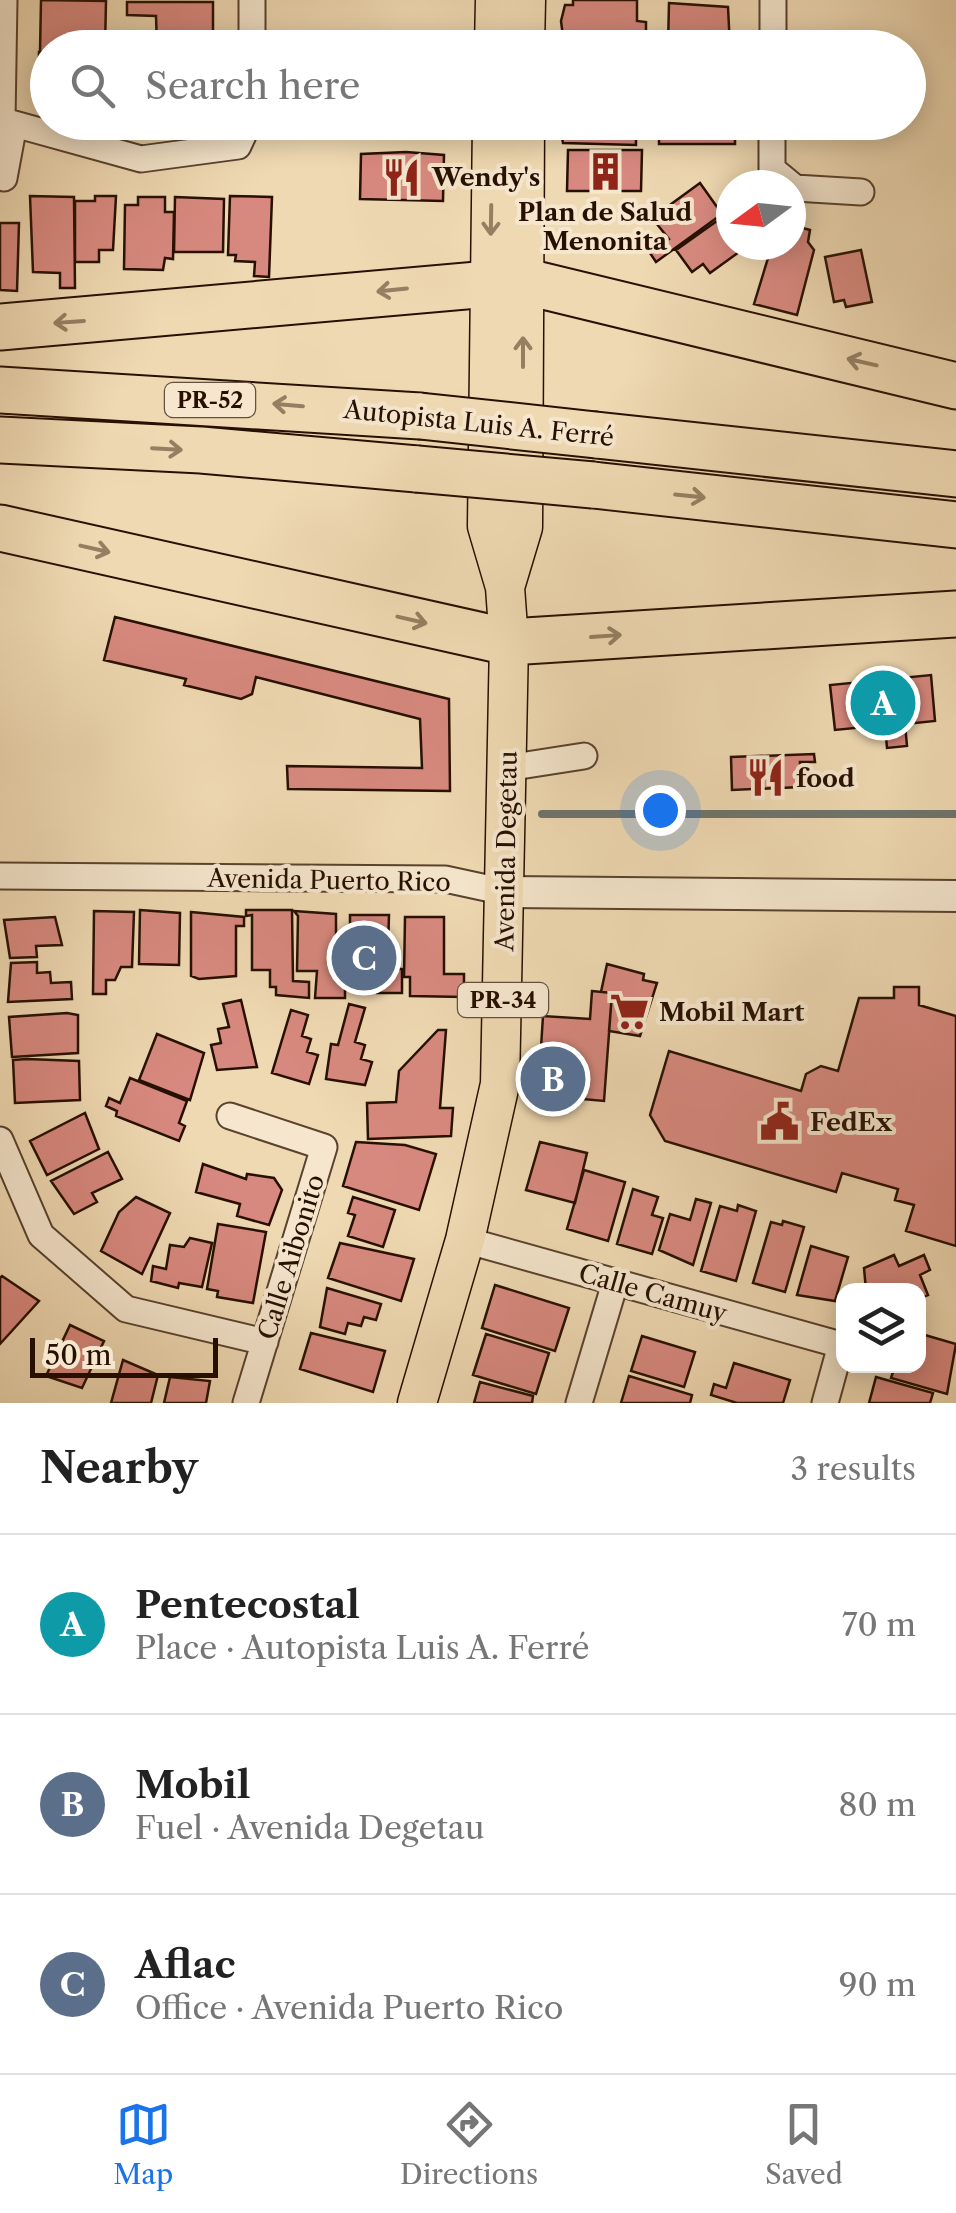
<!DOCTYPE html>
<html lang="en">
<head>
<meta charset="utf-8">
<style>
	body { margin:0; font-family:"Libre Caslon Text",serif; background:#f2f2f2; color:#222 }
	.controls { position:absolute; right:30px; bottom:30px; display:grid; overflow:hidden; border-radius:20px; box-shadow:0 5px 25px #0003 }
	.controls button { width:90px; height:90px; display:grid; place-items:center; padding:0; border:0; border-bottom:2px solid #e0e0e0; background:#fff; color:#222; font:50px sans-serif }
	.compass { position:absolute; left:716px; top:170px; width:90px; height:90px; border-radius:50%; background:#fff; box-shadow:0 5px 25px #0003; rotate:255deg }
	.scale { position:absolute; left:30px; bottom:25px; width:188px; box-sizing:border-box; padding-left:10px; border:5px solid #271002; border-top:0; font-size:28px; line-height:35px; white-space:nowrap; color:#271002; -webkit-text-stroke:8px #f5e6cd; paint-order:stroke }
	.you { position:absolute; left:660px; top:810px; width:35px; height:35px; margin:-25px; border:8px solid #fff; border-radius:50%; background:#1a73e8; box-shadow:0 0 0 15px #1a73e833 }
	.badge { display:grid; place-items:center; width:65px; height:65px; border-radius:50%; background:#1a73e8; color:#fff; font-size:32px; font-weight:700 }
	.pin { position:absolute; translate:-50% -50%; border:5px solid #fff; box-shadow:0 2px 10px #0006 }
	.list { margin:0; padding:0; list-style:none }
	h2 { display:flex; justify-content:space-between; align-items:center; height:130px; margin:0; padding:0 40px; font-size:42px }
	h2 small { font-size:32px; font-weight:400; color:#767676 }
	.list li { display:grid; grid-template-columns:65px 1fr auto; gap:30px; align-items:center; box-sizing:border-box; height:180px; padding:0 40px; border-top:2px solid #e0e0e0 }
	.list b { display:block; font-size:38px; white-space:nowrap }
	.list p { margin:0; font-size:32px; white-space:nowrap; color:#767676 }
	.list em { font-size:32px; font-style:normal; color:#767676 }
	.icon { flex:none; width:55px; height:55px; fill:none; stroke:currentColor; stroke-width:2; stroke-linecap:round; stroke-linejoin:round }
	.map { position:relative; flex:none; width:956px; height:1403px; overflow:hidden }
	.search { position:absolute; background:#fff; box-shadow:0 5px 25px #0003; left:30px; right:30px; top:30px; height:110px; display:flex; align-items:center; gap:25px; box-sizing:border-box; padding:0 35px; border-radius:55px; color:#767676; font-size:38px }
	.sheet { height:670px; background:#fff }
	nav { display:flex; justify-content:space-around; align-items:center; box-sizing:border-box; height:140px; border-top:2px solid #e0e0e0; background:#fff; font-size:28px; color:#767676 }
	nav a { display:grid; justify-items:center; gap:5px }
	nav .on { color:#1a73e8 }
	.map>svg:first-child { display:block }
</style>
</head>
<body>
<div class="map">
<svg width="956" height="1403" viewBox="0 0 956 1403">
	<rect width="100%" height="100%" fill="#efd9b2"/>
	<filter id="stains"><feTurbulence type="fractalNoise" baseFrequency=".002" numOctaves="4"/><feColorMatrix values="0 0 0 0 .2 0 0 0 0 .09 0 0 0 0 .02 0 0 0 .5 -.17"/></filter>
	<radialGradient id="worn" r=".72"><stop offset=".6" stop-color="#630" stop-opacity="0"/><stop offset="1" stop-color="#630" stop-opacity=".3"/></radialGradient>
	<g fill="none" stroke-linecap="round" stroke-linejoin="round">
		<path stroke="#6e756e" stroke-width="8" d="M542,814H956"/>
	</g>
	<path fill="#d8897f" stroke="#271002" stroke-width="2.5" d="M41,0L106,1L105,48H48V52H40Z
		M573,0H637V21L646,22V46L564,44L561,21L565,5H573Z
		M127,2H213V48H157L156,16L127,15Z
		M669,3L728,7L730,47L668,46Z
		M39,52H48V103H38Z
		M559,122H636V145L563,143Z
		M659,122H735V144H659Z
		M568,150H642L641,191H567Z
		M406,152L444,155L443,201L360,199L361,154Z
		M700,183L722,214L656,262L650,253L669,239L652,218Z
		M30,196L74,197L75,288H60V273L33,272Z
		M95,196H116L113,250H99V262H75V201H95Z
		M230,196L272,197L269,277L254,276L255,262L235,261L236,255H228Z
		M138,197H165V212H174L173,259L165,258L163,270L124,269L125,205H138Z
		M175,197L224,199L223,252H174Z
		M724,216L731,226V245L746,247L710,273L703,264L692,272L676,250Z
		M0,223H19L17,291L0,290Z
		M795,226L810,230L808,242L814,250L797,315L754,304L772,245H791Z
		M861,250L872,302L846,307L844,300L834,302L825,257Z
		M115,617L449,699L450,791L288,789L287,766L422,768L420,719L256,677L252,694L241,699L184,685L186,679L104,660Z
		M931,675L935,721L905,724L907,746L887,748L885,725L835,730L830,685Z
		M814,754L815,762H800L801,787L732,790L731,757Z
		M140,910L180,913L179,965L139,964Z
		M246,910H292L293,981L309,982V998L276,995V987H270V970H252V915L246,916Z
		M94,911L134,912L132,967H121L115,980H106V994H93Z
		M294,911L336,914V976L345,977V998H315L317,971H297L298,916Z
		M191,912L244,917V926H236V976L199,979L191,976Z
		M350,915H389L388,948H378V969H402V993H377L376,986L350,985Z
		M55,917L62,945L36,946L37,957L10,958L4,920Z
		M405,917H444V974H464V997L410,996V977H404Z
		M37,962V973L50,972L51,983L71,982L72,999L8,1002L11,963Z
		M607,964L644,974L643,980L657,983L640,1036L609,1031L612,993L601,992Z
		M894,987H919V1005L956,1016V1246L906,1231L914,1205L895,1200L898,1189L842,1173L836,1192L665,1141L650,1115L669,1051L801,1091L806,1074L821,1066L838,1071L859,998H894Z
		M592,991L612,993L604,1101L538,1095L543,1016L590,1019Z
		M241,1000L257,1067L217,1070L211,1045L221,1043L218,1029L229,1027L223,1004Z
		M349,1004L365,1008L355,1042L365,1045L361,1059L372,1062L365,1085L326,1079L331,1044L338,1045Z
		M291,1010L308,1015L302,1036L311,1039L307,1052L318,1055L309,1084L272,1073Z
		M67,1013L78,1015V1053L12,1057L9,1017Z
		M438,1030H446L440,1108H453L451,1136L368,1139L367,1103L396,1102L399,1071Z
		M157,1034L204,1053L190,1100L139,1080Z
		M27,1059L79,1061L80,1100L15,1103L13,1060Z
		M130,1078L187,1101L179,1123L185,1126L179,1141L116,1116L117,1111L106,1106L109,1098L120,1103Z
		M85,1113L99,1149L47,1175L30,1141Z
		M356,1142L405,1145L436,1154L419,1210L343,1186Z
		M540,1142L587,1153L575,1203L526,1190Z
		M108,1152L122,1179L92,1193L97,1202L74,1214L51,1181Z
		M203,1164L246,1179L247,1174L274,1178L282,1190L269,1225L237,1216L240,1204L196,1192Z
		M584,1170L625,1182L608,1241L567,1229Z
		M633,1189L658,1197L652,1215L663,1218L652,1254L617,1244Z
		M136,1197L170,1213L142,1274L101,1251L119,1212Z
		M353,1197L395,1210L383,1247L348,1236L355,1215L348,1213Z
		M696,1199L711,1203L693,1265L659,1250L670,1214L690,1220Z
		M738,1205L756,1211L736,1281L701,1271L720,1206L737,1211Z
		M783,1221L804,1227L785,1292L753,1283L771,1222L782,1225Z
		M218,1224L266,1232L253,1303L217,1297L218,1291L207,1289Z
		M190,1238L212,1243L202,1287L179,1283L178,1288L151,1281L153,1266L166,1269L170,1245L184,1247Z
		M340,1243L414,1259L401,1301L328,1278Z
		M811,1246L848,1257L835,1301L797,1295Z
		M894,1255L899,1266L924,1255L930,1270L920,1275L928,1295L918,1299V1290H866L864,1268Z
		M2,1276L39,1301L0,1344V1278Z
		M495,1285L569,1308L555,1351L482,1328Z
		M327,1288L381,1304L376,1320L364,1317L361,1326L348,1323L345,1334L320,1327Z
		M70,1325L104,1341L82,1388L46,1376Z
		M311,1333L385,1351L373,1392L300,1369Z
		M918,1333L956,1344L947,1394L891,1378L895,1366H918Z
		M486,1334L549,1353L536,1394L473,1375Z
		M642,1336L695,1352L684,1387L631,1371Z
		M123,1360L158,1375L151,1403H111Z
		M734,1363L790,1380L783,1403H737L711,1395L714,1384L726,1388Z
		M629,1376L692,1395L690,1403H621Z
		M170,1377L210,1381L206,1403H164Z
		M876,1377L933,1393L930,1403H869Z
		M480,1382L533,1396L532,1403H474Z"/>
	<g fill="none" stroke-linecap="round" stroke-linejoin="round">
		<defs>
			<path id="minor" d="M252,48V0
				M773,48V0
				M0,120L141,159L238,146L249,122
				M2,120L4,0
				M772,122V169L795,188L861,192
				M4,178L14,124
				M507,768L584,756
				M0,876L445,879L505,892
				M230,1116L324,1147L246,1403
				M0,1140L41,1235L126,1309L265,1342
				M465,1240L841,1345L825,1403
				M579,1403L615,1283"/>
			<path id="tertiary" d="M505,892L956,896"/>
			<path id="primary" d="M494,48L495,0
				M525,48L526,0
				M505,587L523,527L525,122
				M417,1403L465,1240L500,1084L509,642L505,587L487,526L492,122"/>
			<path id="motorway" d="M0,327L523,281L956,386
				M0,390L420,416
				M596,435L956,474
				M0,440L201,450L417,469
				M593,485L956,525
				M0,528L509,642L956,614"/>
		</defs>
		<use href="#minor" stroke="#59422e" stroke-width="29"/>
		<use href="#tertiary" stroke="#59422e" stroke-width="34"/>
		<use href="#primary" stroke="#271002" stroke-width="41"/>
		<use href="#motorway" stroke="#271002" stroke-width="49"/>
		<use href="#minor" stroke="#f5e6cd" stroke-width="25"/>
		<use href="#tertiary" stroke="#f5e6cd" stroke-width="30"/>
		<use href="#primary" stroke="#efd9b2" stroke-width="38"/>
		<use href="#motorway" stroke="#efd9b2" stroke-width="45"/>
		<defs>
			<path id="motorway-bridge" d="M420,416L596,435
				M417,469L593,485"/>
		</defs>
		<use href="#motorway-bridge" stroke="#271002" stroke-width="49" stroke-linecap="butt"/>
		<use href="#motorway-bridge" stroke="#efd9b2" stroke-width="45"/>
	</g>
	<defs><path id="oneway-shaft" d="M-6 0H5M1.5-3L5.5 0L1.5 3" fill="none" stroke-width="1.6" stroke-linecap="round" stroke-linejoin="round" transform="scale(2.5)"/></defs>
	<g stroke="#957f63">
		<use href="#oneway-shaft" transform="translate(491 220) rotate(91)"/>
		<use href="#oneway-shaft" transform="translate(392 290) rotate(174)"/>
		<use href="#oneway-shaft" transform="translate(69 322) rotate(176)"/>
		<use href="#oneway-shaft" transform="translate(523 352) rotate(-90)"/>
		<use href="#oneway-shaft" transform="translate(862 362) rotate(-167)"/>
		<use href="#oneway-shaft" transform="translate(288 405) rotate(-175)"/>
		<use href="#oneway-shaft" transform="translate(167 449) rotate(3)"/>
		<use href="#oneway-shaft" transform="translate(690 496) rotate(6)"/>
		<use href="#oneway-shaft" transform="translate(95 549) rotate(13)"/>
		<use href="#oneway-shaft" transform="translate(412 620) rotate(13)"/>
		<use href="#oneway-shaft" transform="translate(606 636) rotate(-4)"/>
	</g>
	<defs>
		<symbol id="building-bare" viewBox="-9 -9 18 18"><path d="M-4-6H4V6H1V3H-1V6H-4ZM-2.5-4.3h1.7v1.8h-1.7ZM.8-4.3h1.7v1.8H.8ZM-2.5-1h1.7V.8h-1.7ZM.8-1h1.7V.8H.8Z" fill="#8f2418" stroke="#f5e6cd" stroke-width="2.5" paint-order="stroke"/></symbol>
		<symbol id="restaurant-bare" viewBox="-9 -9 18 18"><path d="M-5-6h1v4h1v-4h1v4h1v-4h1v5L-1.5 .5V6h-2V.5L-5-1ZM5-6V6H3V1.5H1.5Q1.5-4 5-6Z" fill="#8f2418" stroke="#f5e6cd" stroke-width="2.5" paint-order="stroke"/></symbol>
		<symbol id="supermarket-bare" viewBox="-9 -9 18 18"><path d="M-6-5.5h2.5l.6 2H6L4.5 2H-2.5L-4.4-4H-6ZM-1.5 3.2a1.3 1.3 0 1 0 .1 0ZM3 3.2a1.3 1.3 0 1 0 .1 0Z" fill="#8f2418" stroke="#f5e6cd" stroke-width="2.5" paint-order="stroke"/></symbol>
		<symbol id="civic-bare" viewBox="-9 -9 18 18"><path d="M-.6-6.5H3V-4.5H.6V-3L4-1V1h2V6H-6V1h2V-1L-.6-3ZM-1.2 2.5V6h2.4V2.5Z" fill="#8f2418" stroke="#f5e6cd" stroke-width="2.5" paint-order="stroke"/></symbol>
	</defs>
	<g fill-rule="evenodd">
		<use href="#building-bare" x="578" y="144" width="55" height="55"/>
		<use href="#restaurant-bare" x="374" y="150" width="55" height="55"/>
		<use href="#restaurant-bare" x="738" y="750" width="55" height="55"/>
		<use href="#supermarket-bare" x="602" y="984" width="55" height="55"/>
		<use href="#civic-bare" x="752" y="1094" width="55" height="55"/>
	</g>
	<g text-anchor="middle" stroke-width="8" stroke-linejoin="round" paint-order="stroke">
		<g fill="#f5e6cd" stroke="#65503f" stroke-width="2.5">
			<rect x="165" y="383" width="90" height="34" rx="8"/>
			<rect x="458" y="983" width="90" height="34" rx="8"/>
		</g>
		<g font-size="22" font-weight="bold" fill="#271002">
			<text x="210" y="408">PR-52</text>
			<text x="503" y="1008">PR-34</text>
		</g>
		<g font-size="25" font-weight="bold" fill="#271002" stroke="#f5e6cd" text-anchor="start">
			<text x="432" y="186">Wendy's</text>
			<text x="605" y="221" text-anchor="middle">Plan de Salud<tspan x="605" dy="29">Menonita</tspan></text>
			<text x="796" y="787">food</text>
			<text x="659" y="1021">Mobil Mart</text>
			<text x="810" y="1131">FedEx</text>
		</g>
		<g font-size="25" fill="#271002" stroke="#f5e6cd">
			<text transform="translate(479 423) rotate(6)" y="9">Autopista Luis A. Ferré</text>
			<text transform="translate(506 851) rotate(-89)" y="9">Avenida Degetau</text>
			<text transform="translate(329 880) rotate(1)" y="9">Avenida Puerto Rico</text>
			<text transform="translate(291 1257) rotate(-73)" y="9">Calle Aibonito</text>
			<text transform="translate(653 1293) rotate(16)" y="9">Calle Camuy</text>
		</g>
	</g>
	<rect width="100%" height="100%" filter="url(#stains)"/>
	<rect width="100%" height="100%" fill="url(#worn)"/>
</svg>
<div class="controls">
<button><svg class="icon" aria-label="layers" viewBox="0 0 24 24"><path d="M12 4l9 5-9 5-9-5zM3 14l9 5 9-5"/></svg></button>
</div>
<svg class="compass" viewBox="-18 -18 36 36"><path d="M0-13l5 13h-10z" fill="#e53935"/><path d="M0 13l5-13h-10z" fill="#767676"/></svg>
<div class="scale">50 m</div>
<div class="you"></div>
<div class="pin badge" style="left:883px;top:703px;background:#0f9aa8">A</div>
<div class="pin badge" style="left:553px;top:1079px;background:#5c6f8a">B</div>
<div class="pin badge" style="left:364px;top:958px;background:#5c6f8a">C</div>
<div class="search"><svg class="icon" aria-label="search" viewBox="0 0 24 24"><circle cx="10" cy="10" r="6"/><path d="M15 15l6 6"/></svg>Search here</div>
</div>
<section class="sheet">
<h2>Nearby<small>3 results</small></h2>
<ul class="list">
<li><span class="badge" style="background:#0f9aa8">A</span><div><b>Pentecostal</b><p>Place · Autopista Luis A. Ferré</p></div><em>70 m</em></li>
<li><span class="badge" style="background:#5c6f8a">B</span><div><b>Mobil</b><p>Fuel · Avenida Degetau</p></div><em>80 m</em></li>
<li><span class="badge" style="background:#5c6f8a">C</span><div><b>Aflac</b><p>Office · Avenida Puerto Rico</p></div><em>90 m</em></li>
</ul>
</section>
<nav>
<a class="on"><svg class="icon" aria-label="map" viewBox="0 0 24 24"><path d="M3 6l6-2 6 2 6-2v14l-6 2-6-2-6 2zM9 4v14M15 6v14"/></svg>Map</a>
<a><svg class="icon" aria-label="directions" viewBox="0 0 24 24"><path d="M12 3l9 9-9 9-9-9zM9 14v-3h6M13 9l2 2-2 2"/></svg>Directions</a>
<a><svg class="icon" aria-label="saved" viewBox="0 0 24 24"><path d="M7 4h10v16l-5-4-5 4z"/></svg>Saved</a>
</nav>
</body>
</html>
